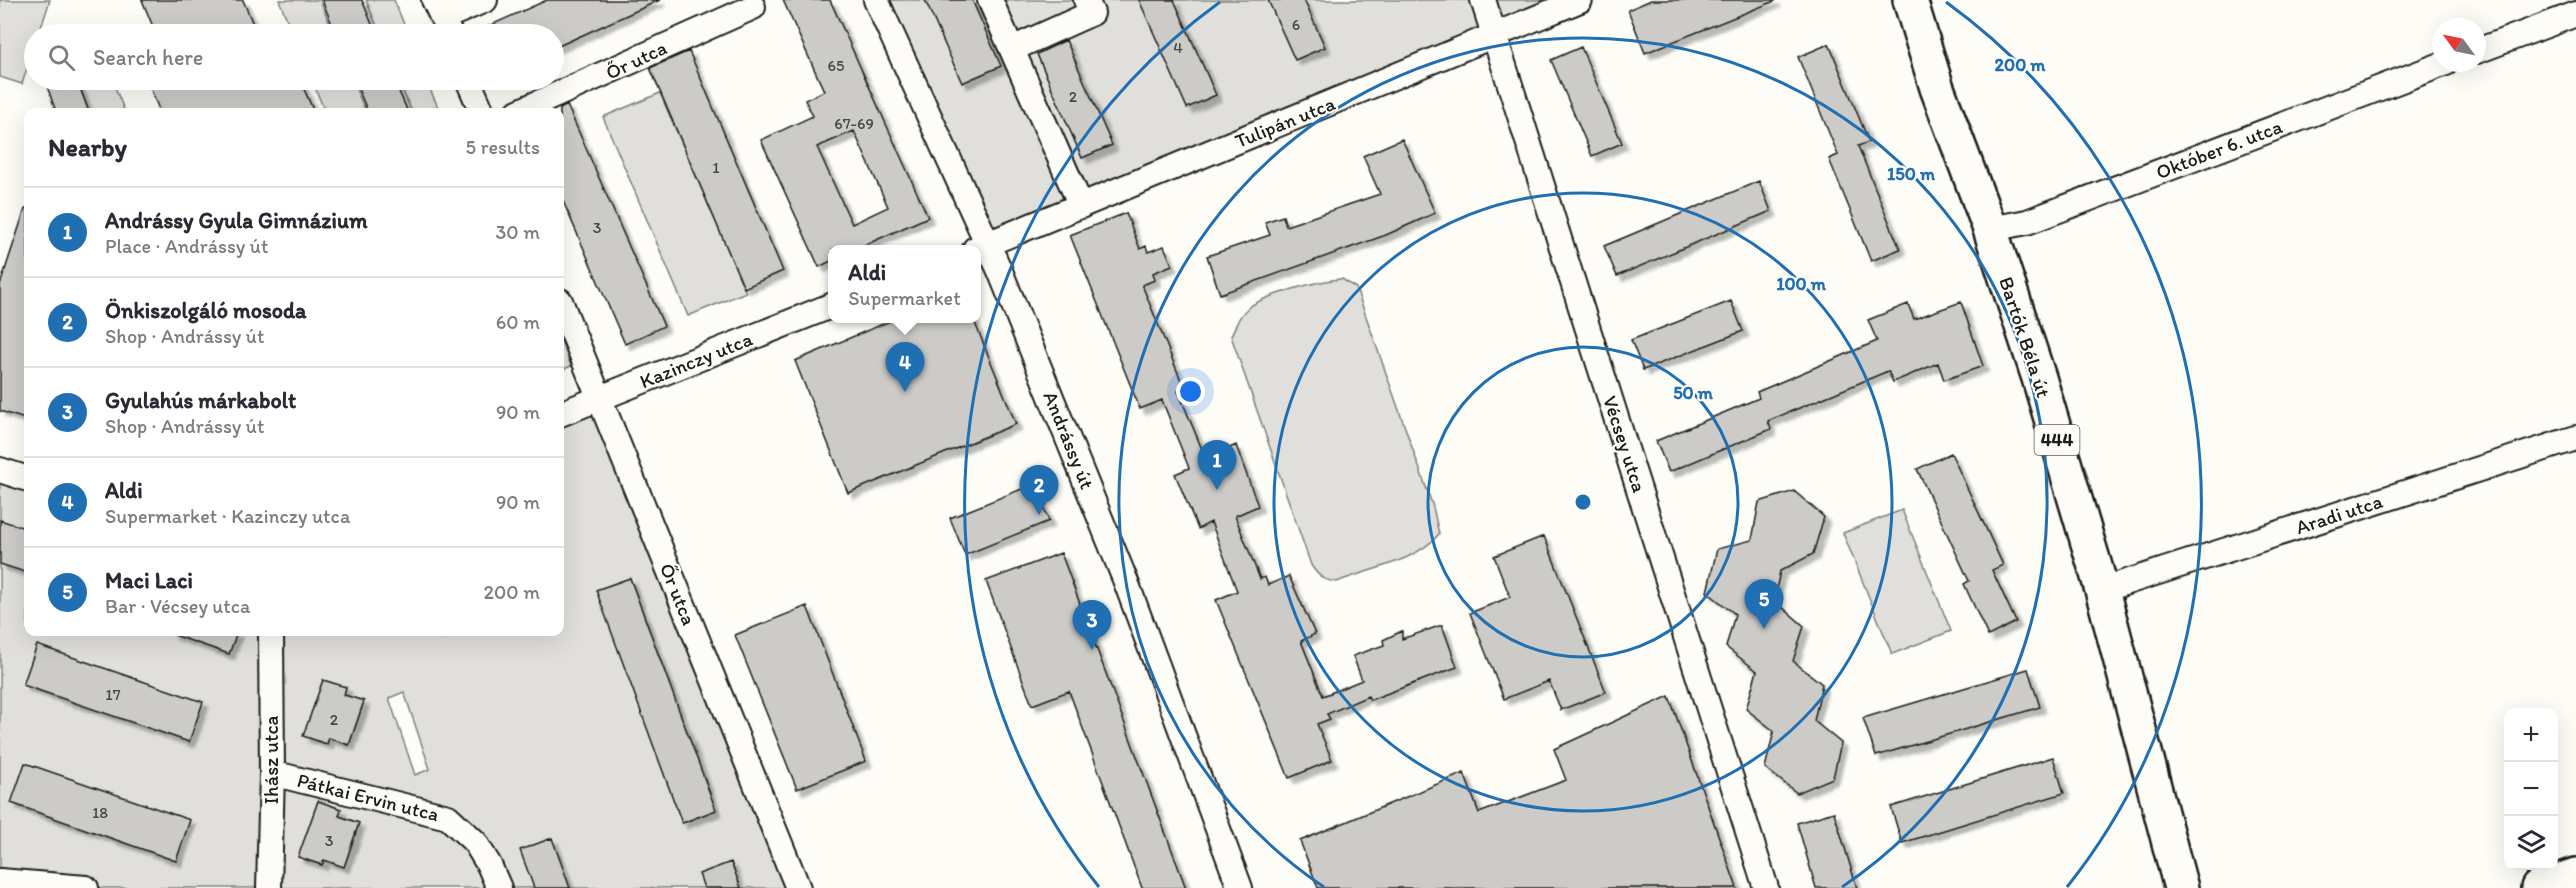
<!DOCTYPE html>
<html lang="en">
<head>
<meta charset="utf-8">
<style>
	body { margin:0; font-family:Itim,sans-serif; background:#f7f7f7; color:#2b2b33 }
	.controls { position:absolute; right:18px; bottom:18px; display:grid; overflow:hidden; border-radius:12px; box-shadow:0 6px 24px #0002 }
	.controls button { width:54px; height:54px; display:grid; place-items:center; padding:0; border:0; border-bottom:2px solid #e1e1e2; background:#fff; color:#2b2b33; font:30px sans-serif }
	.compass { position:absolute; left:2432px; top:18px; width:54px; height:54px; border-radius:50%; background:#fff; box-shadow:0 6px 24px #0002; rotate:303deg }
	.you { position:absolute; left:1191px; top:392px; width:21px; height:21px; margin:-15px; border:4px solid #fff; border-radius:50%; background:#1a73e8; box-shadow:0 0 0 9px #1a73e833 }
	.badge { display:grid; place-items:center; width:39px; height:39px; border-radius:50%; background:#1f6fb2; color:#fff; font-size:20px; font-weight:700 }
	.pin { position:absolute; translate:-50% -50px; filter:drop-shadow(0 2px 3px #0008) }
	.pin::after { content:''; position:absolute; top:32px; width:21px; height:18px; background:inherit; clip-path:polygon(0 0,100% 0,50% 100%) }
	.popup { position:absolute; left:828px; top:245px; width:153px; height:78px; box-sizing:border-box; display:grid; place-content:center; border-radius:12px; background:#fff; filter:drop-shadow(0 2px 4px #0005); font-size:20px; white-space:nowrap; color:#7c7c81 }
	.popup b { font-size:22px; color:#2b2b33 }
	.popup::after { content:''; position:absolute; left:50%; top:100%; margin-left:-12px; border:12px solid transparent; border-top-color:#fff }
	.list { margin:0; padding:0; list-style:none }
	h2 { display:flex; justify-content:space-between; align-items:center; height:78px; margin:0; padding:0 24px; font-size:26px }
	h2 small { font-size:20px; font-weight:400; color:#7c7c81 }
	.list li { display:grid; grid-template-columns:39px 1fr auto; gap:18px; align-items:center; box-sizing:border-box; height:90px; padding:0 24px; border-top:2px solid #e1e1e2 }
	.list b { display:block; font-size:22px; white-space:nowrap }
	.list p { margin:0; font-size:20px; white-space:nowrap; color:#7c7c81 }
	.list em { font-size:20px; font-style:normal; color:#7c7c81 }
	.icon { flex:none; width:33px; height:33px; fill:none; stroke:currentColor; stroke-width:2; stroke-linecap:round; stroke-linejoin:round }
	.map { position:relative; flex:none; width:2576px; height:888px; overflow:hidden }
	.search { position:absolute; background:#fff; box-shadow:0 6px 24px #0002; left:24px; top:24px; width:540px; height:66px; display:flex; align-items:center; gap:15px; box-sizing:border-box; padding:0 21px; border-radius:33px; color:#7c7c81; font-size:22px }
	.panel { position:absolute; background:#fff; box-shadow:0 6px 24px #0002; left:24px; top:108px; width:540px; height:528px; border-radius:12px }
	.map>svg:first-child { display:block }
</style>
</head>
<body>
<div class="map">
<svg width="2576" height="888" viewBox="0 0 2576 888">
	<defs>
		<filter id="shadow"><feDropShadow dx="5.5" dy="5.5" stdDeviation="1.5" flood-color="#0004"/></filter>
	</defs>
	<rect width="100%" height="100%" fill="#fdfcf7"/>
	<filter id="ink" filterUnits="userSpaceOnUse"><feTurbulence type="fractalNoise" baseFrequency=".0167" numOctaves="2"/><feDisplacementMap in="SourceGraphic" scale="12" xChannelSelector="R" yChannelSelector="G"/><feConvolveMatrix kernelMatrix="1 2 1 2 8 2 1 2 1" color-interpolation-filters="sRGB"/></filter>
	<g filter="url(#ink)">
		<path fill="#e0dfdb" stroke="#7e7e7c" stroke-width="1.5" fill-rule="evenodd" d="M0,0H50L39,34H34V47L22,84L0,77Z
			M279,0H320L334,34H293Z
			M366,0H394L408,34H380Z
			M879,0H1573L990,239Z
			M77,80H112L125,112H89Z
			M312,80H352L366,112H325Z
			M398,80H426L440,112H412Z
			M660,93L746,292L688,316L603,117Z
			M1342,279L1356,288L1433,507L1439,534C1416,562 1371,568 1337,582C1324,581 1318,576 1311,565L1231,336C1236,326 1239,315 1248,308C1264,295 1321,280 1342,279Z
			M560,338L571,366L560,371Z
			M598,402L795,888H272L274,632H418L446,639L448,632H560V418ZM630,578L715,810L683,823L597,590ZM323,680L346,687L344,695L364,701L349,745L329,738L327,744L304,736ZM404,692L430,769L415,775L389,698ZM318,801L341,809L339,816L359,823L344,866L324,860L322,865L299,857Z
			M0,474L28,483V632H267L265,888H0Z
			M1902,510L1951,631L1892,654L1843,533Z"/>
		<path fill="#cccbc8" stroke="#1c1c1c" stroke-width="1.5" fill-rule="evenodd" filter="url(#shadow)" d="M142,0H243L257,34H156Z
			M322,0H362L376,34H336Z
			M547,0H660L554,48V34H471Z
			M783,0H830L928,217L856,249H833V260L819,267L761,140L813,116L805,100L824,91ZM854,131L888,207L852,224L817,147Z
			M925,0H972L1001,66L962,83Z
			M1139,0H1174L1216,95L1187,108Z
			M1268,0H1304L1325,47L1295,60Z
			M1651,0H1775V1L1645,53L1628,10Z
			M1066,40L1112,145L1082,158L1037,54Z
			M1829,44L1869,142L1858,146L1900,249L1871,261L1829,159L1838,155L1798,57Z
			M1581,47L1622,143L1592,156L1551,60Z
			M689,51L783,271L744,288L650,68Z
			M64,80H77L89,112H56L47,86Z
			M147,80H300L314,112H160Z
			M354,80H394L408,112H368Z
			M567,105L664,326L625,344L560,194V109Z
			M1402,139L1435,213L1386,235L1220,294L1207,256L1270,235L1265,222L1283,216L1286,226L1380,194L1363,156Z
			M1759,181L1771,211L1617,276L1604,246Z
			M25,209H28V420L0,411V285Z
			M1126,213L1140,249L1146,246L1148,252L1164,246L1172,265L1153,273L1155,280L1142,285L1184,388L1178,391L1206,459L1236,445L1258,506L1235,516L1260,579L1265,577L1268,585L1289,576L1315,634L1301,641L1323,696L1362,680L1353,656L1384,645L1383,640L1402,631V639L1442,625L1457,667L1370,700L1368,696L1327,714L1330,719L1317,724L1332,760L1289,778L1216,600L1237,591L1211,522L1198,529L1175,474L1189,468L1162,400L1140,409L1070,235Z
			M1731,301L1743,331L1643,370L1631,340Z
			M1961,302L1983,366L1944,380L1938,363L1893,382L1888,371L1768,421L1771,429L1669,472L1656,441L1759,398L1757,392L1877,341L1868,320L1908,304L1914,319Z
			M897,318H973L1016,424L848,493L795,361Z
			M1951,453L2003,565L1992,570L2016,622L1988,636L1964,584L1969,581L1917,469Z
			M1034,484L1049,521L965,555L950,518Z
			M1794,491L1824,517L1813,554L1780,571L1774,600L1804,626L1793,661L1822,684L1814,721L1841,743L1833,778L1797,793L1765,768L1774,731L1746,709L1757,671L1726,647L1735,614L1707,592L1717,549L1752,540L1759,502Z
			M0,520L28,529V573L0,564Z
			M1544,536L1606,692L1561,710L1549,681L1504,699L1470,613L1510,597L1494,556Z
			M1061,553L1145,778L1186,888H1142L1069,691L1032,705L986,581Z
			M630,578L716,810L682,823L596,590Z
			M807,606L866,761L797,789L735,635Z
			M171,632H237L229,654L171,634Z
			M37,645L203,702L189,742L23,685Z
			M2028,669L2040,707L1876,756L1863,718Z
			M323,680L346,687L344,695L364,701L349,745L329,738L327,744L303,736Z
			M1669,696L1737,888H1318L1300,841L1464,773L1479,813L1566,780L1554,749Z
			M2053,757L2064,793L1902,843L1891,807Z
			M25,763L190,820L176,861L11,803Z
			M318,801L341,809L339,816L359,823L344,867L324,860L322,865L298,857Z
			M1834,812L1857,888H1816L1797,823Z
			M552,838L570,888H534L520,850Z
			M731,862L741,888H704L699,874Z"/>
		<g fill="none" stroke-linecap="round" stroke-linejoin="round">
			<defs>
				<path id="street" d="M434,0L450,34
					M876,0L1000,271L1126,582L1240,888
					M990,0L1081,206
					M1483,0L1766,888
					M443,18L485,0
					M1012,49L1092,13L1086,0
					M2477,51L2576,14
					M468,80L482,112
					M518,112L753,7
					M1990,229L2027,222L2446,63
					M975,249L1580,0
					M560,301L798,888
					M560,414L833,305
					M0,470L28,479
					M2102,590L2576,438
					M272,773L448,817L475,842L489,865L499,888
					M0,881L86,888
					M269,888L272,773L271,632"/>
				<path id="secondary" d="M2538,888L2576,875"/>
				<path id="primary" d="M1910,0L1937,88L1990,229L2039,378L2102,590L2181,888"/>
			</defs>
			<use href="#street" stroke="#1c1c1c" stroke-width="28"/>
			<use href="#secondary" stroke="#1c1c1c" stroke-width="38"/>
			<use href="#primary" stroke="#1c1c1c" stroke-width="38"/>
			<use href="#street" stroke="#fdfcf7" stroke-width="24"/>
			<use href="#secondary" stroke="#fdfcf7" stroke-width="33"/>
			<use href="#primary" stroke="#fdfcf7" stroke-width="33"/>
		</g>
	</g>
	<g fill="none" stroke="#1f6fb2" stroke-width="3">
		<circle cx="1583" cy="502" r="155"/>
		<circle cx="1583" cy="502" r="309"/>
		<path d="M1324 887A464 464 0 1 1 1842 887"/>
		<path d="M1099 887A618 618 0 0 1 1220 2M1946 2A618 618 0 0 1 2067 887"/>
	</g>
	<g text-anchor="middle" stroke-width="4.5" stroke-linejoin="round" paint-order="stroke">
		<g font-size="16" fill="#484847">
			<text x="1296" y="30">6</text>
			<text x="1178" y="53">4</text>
			<text x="836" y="71">65</text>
			<text x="1073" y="102">2</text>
			<text x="854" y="129">67-69</text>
			<text x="716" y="173">1</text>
			<text x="597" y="233">3</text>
			<text x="113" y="700">17</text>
			<text x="334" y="725">2</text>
			<text x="100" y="818">18</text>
			<text x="329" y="846">3</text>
		</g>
		<rect fill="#fdfcf7" stroke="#605f5e" stroke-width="1.5" x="2034.5" y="425" width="45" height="30" rx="4.5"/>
		<g font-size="18" font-weight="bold" fill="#1c1c1c">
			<text x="2057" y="446">444</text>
		</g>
		<g font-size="20" fill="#1c1c1c" stroke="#fdfcf7">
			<text transform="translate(636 60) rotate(-25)" y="7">Őr utca</text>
			<text transform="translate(1285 122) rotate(-22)" y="7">Tulipán utca</text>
			<text transform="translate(2219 149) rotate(-21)" y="7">Október 6. utca</text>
			<text transform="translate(2025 337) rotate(72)" y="7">Bartók Béla út</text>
			<text transform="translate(696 360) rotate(-22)" y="7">Kazinczy utca</text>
			<text transform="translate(1069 440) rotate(68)" y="7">Andrássy út</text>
			<text transform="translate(1625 444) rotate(72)" y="7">Vécsey utca</text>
			<text transform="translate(2339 514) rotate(-18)" y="7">Aradi utca</text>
			<text transform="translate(678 594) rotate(68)" y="7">Őr utca</text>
			<text transform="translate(271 760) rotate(-90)" y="7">Ihász utca</text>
			<text transform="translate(368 797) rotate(14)" y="7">Pátkai Ervin utca</text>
		</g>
	</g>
	<circle cx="1583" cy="502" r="9" fill="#1f6fb2" stroke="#fdfcf7" stroke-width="3"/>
	<g font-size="18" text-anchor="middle" font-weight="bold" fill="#1f6fb2" stroke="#fdfcf7" stroke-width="4.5" stroke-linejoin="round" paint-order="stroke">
		<text x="2020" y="71">200 m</text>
		<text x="1911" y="180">150 m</text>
		<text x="1801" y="290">100 m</text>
		<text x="1693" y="399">50 m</text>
	</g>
</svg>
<div class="controls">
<button>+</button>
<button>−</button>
<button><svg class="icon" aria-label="layers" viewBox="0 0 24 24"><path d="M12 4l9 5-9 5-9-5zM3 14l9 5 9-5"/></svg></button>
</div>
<svg class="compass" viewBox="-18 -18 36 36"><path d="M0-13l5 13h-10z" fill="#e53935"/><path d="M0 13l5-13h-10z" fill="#7c7c81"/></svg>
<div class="you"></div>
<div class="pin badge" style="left:1217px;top:490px">1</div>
<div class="pin badge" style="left:1039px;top:515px">2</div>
<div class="pin badge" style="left:1092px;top:650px">3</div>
<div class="pin badge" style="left:905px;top:392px">4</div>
<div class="popup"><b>Aldi</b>Supermarket</div>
<div class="pin badge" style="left:1764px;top:629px">5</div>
<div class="search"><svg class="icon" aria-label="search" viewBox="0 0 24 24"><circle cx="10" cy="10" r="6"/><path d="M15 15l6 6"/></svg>Search here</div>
<section class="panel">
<h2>Nearby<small>5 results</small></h2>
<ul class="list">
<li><span class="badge">1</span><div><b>Andrássy Gyula Gimnázium</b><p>Place · Andrássy út</p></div><em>30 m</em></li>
<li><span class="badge">2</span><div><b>Önkiszolgáló mosoda</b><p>Shop · Andrássy út</p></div><em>60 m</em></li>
<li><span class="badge">3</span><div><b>Gyulahús márkabolt</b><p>Shop · Andrássy út</p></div><em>90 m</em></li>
<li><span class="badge">4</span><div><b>Aldi</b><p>Supermarket · Kazinczy utca</p></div><em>90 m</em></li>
<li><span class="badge">5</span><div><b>Maci Laci</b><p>Bar · Vécsey utca</p></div><em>200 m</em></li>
</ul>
</section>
</div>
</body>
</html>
